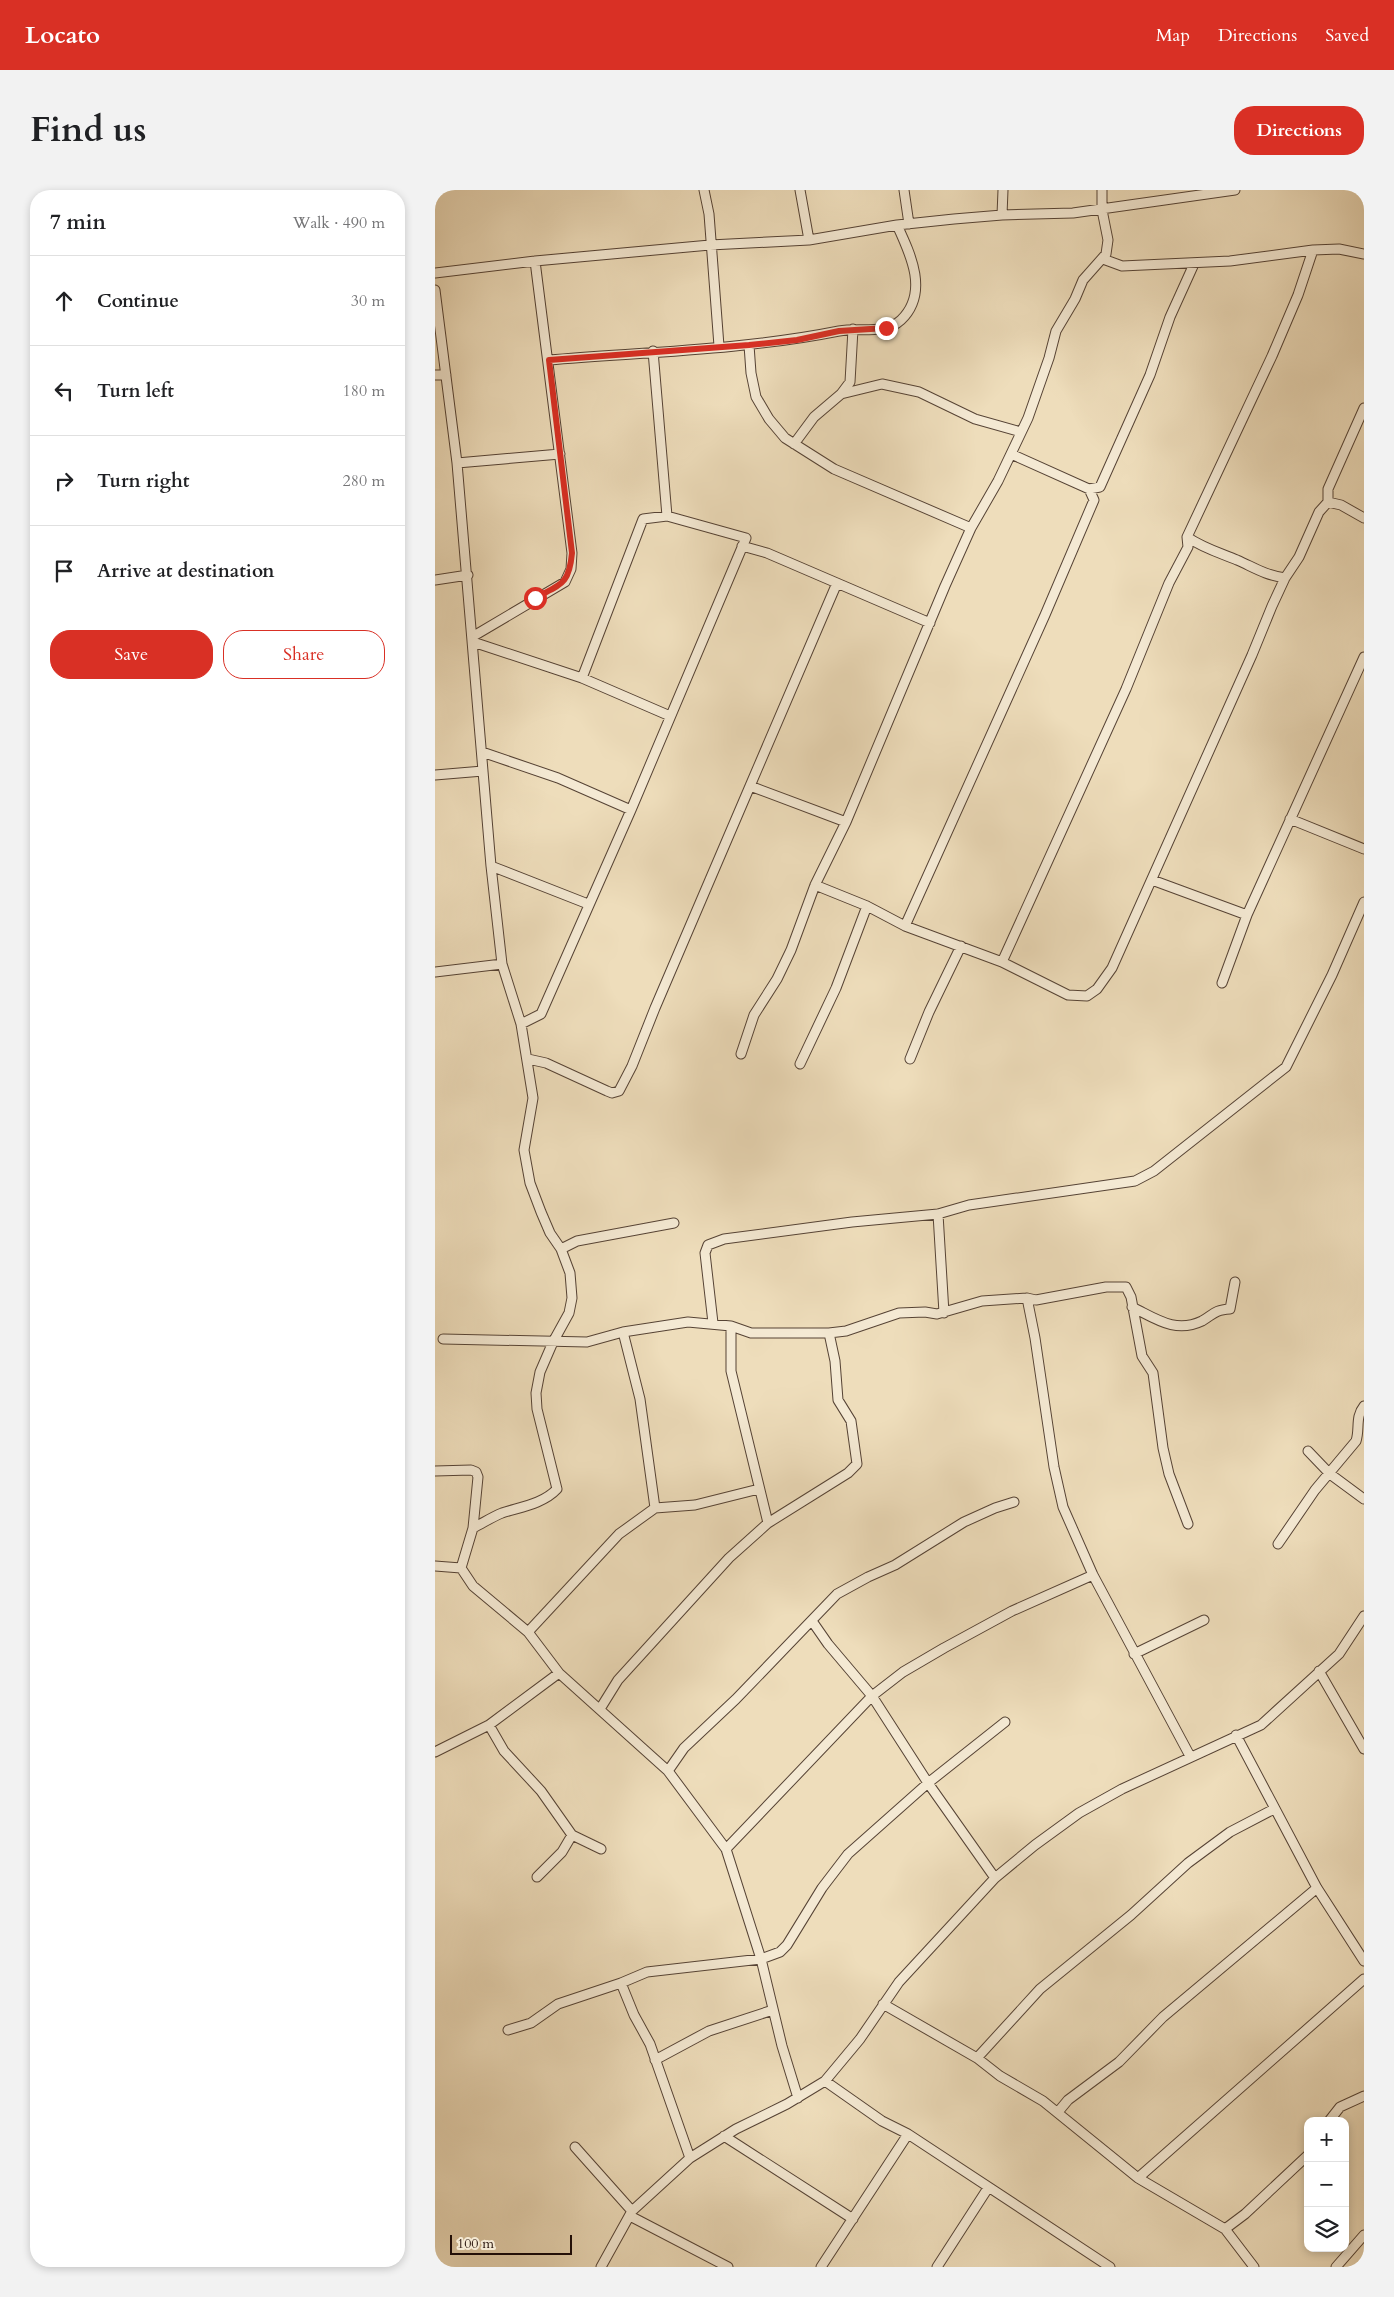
<!DOCTYPE html>
<html lang="en">
<head>
<meta charset="utf-8">
<style>
	body { margin:0; font-family:Cardo,serif; background:#f2f2f2; color:#202124 }
	.controls { position:absolute; right:15px; bottom:15px; display:grid; overflow:hidden; border-radius:10px; box-shadow:0 2px 8px #0003 }
	.controls button { width:45px; height:45px; display:grid; place-items:center; padding:0; border:0; border-bottom:1px solid #e0e0e0; background:#fff; color:#202124; font:25px sans-serif }
	.scale { position:absolute; left:15px; bottom:12px; width:122px; box-sizing:border-box; padding-left:5px; border:2px solid #241008; border-top:0; font-size:14px; line-height:18px; white-space:nowrap; color:#241008; -webkit-text-stroke:4px #f4e9d3; paint-order:stroke }
	.stop { position:absolute; width:15px; height:15px; margin:-11px; border:4px solid #d93025; border-radius:50%; background:#fff }
	.stop.end { background:#d93025; border-color:#fff; box-shadow:0 1px 5px #0008 }
	.list { margin:0; padding:0; list-style:none }
	h2 { display:flex; justify-content:space-between; align-items:center; height:65px; margin:0; padding:0 20px; font-size:21px }
	h2 small { font-size:16px; font-weight:400; color:#757577 }
	.list li { display:grid; grid-template-columns:32px 1fr auto; gap:15px; align-items:center; box-sizing:border-box; height:90px; padding:0 20px; border-top:1px solid #e0e0e0 }
	.list b { display:block; font-size:19px; white-space:nowrap }
	.list em { font-size:16px; font-style:normal; color:#757577 }
	.actions { display:flex; gap:10px; padding:15px 20px }
	.actions a { flex:1; padding:11px 0; border:1px solid #d93025; border-radius:20px; text-align:center; font-size:18px; color:#d93025 }
	.actions .main { background:#d93025; color:#fff }
	.icon { flex:none; width:28px; height:28px; fill:none; stroke:currentColor; stroke-width:2; stroke-linecap:round; stroke-linejoin:round }
	.map { position:relative; flex:none; width:929px; height:2077px; overflow:hidden; border-radius:20px }
	header { display:flex; align-items:center; gap:30px; box-sizing:border-box; height:70px; padding:0 25px; background:#d93025; color:#fff }
	header strong { font-size:24px }
	nav { display:flex; gap:28px; margin-inline-start:auto; font-size:18px }
	.intro { display:flex; align-items:center; justify-content:space-between; box-sizing:border-box; height:120px; padding:0 30px }
	h1 { margin:0; font-size:35px }
	.button { padding:12px 22px; border-radius:20px; background:#d93025; color:#fff; font-size:18px; font-weight:700 }
	main { display:flex; gap:30px; padding:0 30px }
	aside { flex:1; background:#fff; border-radius:20px; box-shadow:0 2px 8px #0003 }
	.map>svg:first-child { display:block }
</style>
</head>
<body>
<header>
<strong>Locato</strong>
<nav><a>Map</a><a>Directions</a><a>Saved</a></nav>
</header>
<div class="intro"><h1>Find us</h1><a class="button">Directions</a></div>
<main>
<aside>
<h2>7 min<small>Walk · 490 m</small></h2>
<ul class="list">
<li><svg class="icon" aria-label="ahead" viewBox="0 0 24 24"><path d="M12 20V5M6 11l6-6 6 6"/></svg><div><b>Continue</b></div><em>30 m</em></li>
<li><svg class="icon" aria-label="left" viewBox="0 0 24 24"><path d="M17 20v-9H6M10 6l-5 5 5 5"/></svg><div><b>Turn left</b></div><em>180 m</em></li>
<li><svg class="icon" aria-label="right" viewBox="0 0 24 24"><path d="M7 20v-9h11M14 6l5 5-5 5"/></svg><div><b>Turn right</b></div><em>280 m</em></li>
<li><svg class="icon" aria-label="arrive" viewBox="0 0 24 24"><path d="M6 21V4h12l-3 4 3 4H6"/></svg><div><b>Arrive at destination</b></div></li>
</ul>
<div class="actions"><a class="main">Save</a><a>Share</a></div>
</aside>
<div class="map">
<svg width="929" height="2077" viewBox="0 0 929 2077">
	<rect width="100%" height="100%" fill="#edb"/>
	<filter id="stains"><feTurbulence type="fractalNoise" baseFrequency=".004" numOctaves="4"/><feColorMatrix values="0 0 0 0 .2 0 0 0 0 .09 0 0 0 0 .02 0 0 0 .5 -.17"/></filter>
	<radialGradient id="worn" r=".72"><stop offset=".6" stop-color="#630" stop-opacity="0"/><stop offset="1" stop-color="#630" stop-opacity=".3"/></radialGradient>
	<g fill="none" stroke-linecap="round" stroke-linejoin="round">
		<defs>
			<path id="minor" d="M269,0L274,24L284,156
				M365,0L374,50
				M469,0L474,34
				M567,25L568,0
				M668,69L687,76L795,71L878,60L904,59L929,64
				M0,83L100,71L275,55L374,50L462,35L519,29L567,25L638,23L800,0
				M0,100L22,273L56,676L67,774L86,834L98,908L89,960L95,993L106,1022L115,1043L126,1059L135,1083L137,1108L134,1123L118,1152L105,1182L101,1203L102,1219L122,1299C108,1314 85,1317 67,1323C57,1327 48,1333 38,1338
				M314,155L316,183L321,207L334,229L350,248L399,279L536,338
				M218,161L232,326
				M114,170C210,162 309,160 404,141C424,137 450,145 466,130C494,103 476,65 462,35
				M0,185H11
				M406,204L415,192L418,139
				M359,254L379,227L406,204L447,194L484,202L540,229L586,242
				M576,264L654,299L665,297L715,185L735,127L759,74
				M22,273L125,264
				M893,312L906,315L929,328
				M752,347L837,166L863,105L878,60
				M307,356L332,363L495,433
				M0,390L33,385
				M402,393L315,596L411,632
				M37,447L130,392L136,379L137,363L100,71
				M38,452L147,488L235,526
				M47,562L123,588L196,620
				M0,585L48,581
				M855,629L929,659
				M56,676L153,714
				M717,690L812,725
				M380,695L432,716L470,736L567,772L633,805L652,806L662,799L677,778L817,465L837,416L850,388L864,367L884,322L893,312V299L929,218
				M470,736L610,425L659,310L654,299
				M567,772L691,499L734,393L753,357L752,347C768,358 785,363 802,370C820,378 830,385 850,388
				M0,782L67,774
				M787,793L812,725L929,467
				M86,834L106,824L196,620L311,348L232,326L208,329L147,488
				M306,864L319,825L342,789L356,760L380,695L411,632L510,396L536,338L563,291L593,228L614,168L621,141L640,109L648,90L671,64L673,50L667,20V0
				M93,869L111,873L172,901L177,903L184,901L197,876L220,818L315,596
				M475,869L494,822L526,756
				M365,874L401,798L432,716
				M503,1024L509,1123
				M126,1059L142,1051L239,1033
				M592,1108L600,1148L619,1277L628,1317L658,1385L755,1566
				M697,1117C720,1128 740,1144 767,1131C779,1124 779,1120 795,1119L800,1092
				M278,1133L270,1063L273,1055L289,1049L417,1032L503,1024L534,1015L700,991L719,981L851,877L897,785L929,712
				M296,1136V1181L333,1333
				M8,1149L152,1152L188,1142L253,1132L296,1136L316,1143H394L411,1141L464,1123L490,1122L502,1124L547,1111L592,1108L601,1110L671,1097H691L696,1107L707,1166L718,1183L728,1258L734,1284L753,1334
				M873,1261L895,1284L929,1309
				M0,1281L36,1280L41,1282L43,1287L38,1338L26,1378
				M220,1318L260,1315L324,1299
				M843,1354L880,1300L921,1251C925,1239 920,1227 929,1216
				M0,1376L26,1378
				M26,1378L38,1396L93,1442L124,1483L233,1581L291,1659L326,1769L347,1856L363,1908
				M377,1431L393,1454L437,1506L493,1593L560,1688
				M93,1442L184,1344L220,1318L205,1209L188,1142
				M699,1464L769,1430
				M884,1481L929,1559
				M165,1519L183,1490L294,1368L333,1333L413,1283L422,1274L416,1231L403,1210L400,1171L394,1143
				M54,1535L69,1561L106,1601L137,1645L166,1659
				M801,1545L882,1698L929,1771
				M0,1562L54,1535L124,1483
				M233,1581L249,1558L301,1509L402,1404L433,1387L460,1375L529,1332L560,1318L579,1312
				M291,1659L437,1506L468,1482L509,1458L577,1421L658,1385
				M102,1687L127,1662L137,1645
				M186,1793L199,1825L215,1854L255,1968
				M448,1814L542,1868L565,1886L608,1911L703,1988L790,2039L819,2077
				M73,1840L96,1833L123,1814L186,1793L212,1782L326,1769L345,1762L352,1755L387,1698L413,1664L493,1593L570,1532
				M542,1868L605,1799L696,1725L753,1673L795,1642L839,1619
				M220,1870L274,1841L338,1820
				M390,1891L447,1931L473,1944L675,2077
				M623,1922L633,1910L684,1872L728,1827L882,1698
				M894,1931L905,1917L929,1906
				M289,1946L418,2029
				M140,1957L197,2021
				M703,1988L929,1789
				M195,2026L293,2077
				M790,2039L810,2024L873,1965
				M166,2077L197,2021L255,1968L301,1939L352,1914L390,1891L425,1849L464,1792L560,1688L600,1655L644,1623L687,1599L826,1535L904,1464L929,1426
				M386,2077L473,1944
				M502,2077L553,1998
				M901,2077L929,2045"/>
		</defs>
		<use href="#minor" stroke="#564335" stroke-width="11"/>
		<use href="#minor" stroke="#f4e9d3" stroke-width="9"/>
	</g>
	<g fill="none" stroke-linecap="round" stroke-linejoin="round">
		<path stroke="#d93025" stroke-width="6" d="M100,408C126,394 134,395 137,363L114,170L314,155L362,150L404,141L451,138"/>
	</g>
	<rect width="100%" height="100%" filter="url(#stains)"/>
	<rect width="100%" height="100%" fill="url(#worn)"/>
</svg>
<div class="controls">
<button>+</button>
<button>−</button>
<button><svg class="icon" aria-label="layers" viewBox="0 0 24 24"><path d="M12 4l9 5-9 5-9-5zM3 14l9 5 9-5"/></svg></button>
</div>
<div class="scale">100 m</div>
<div class="stop" style="left:100px;top:408px"></div>
<div class="stop end" style="left:451px;top:138px"></div>
</div>
</main>
</body>
</html>
